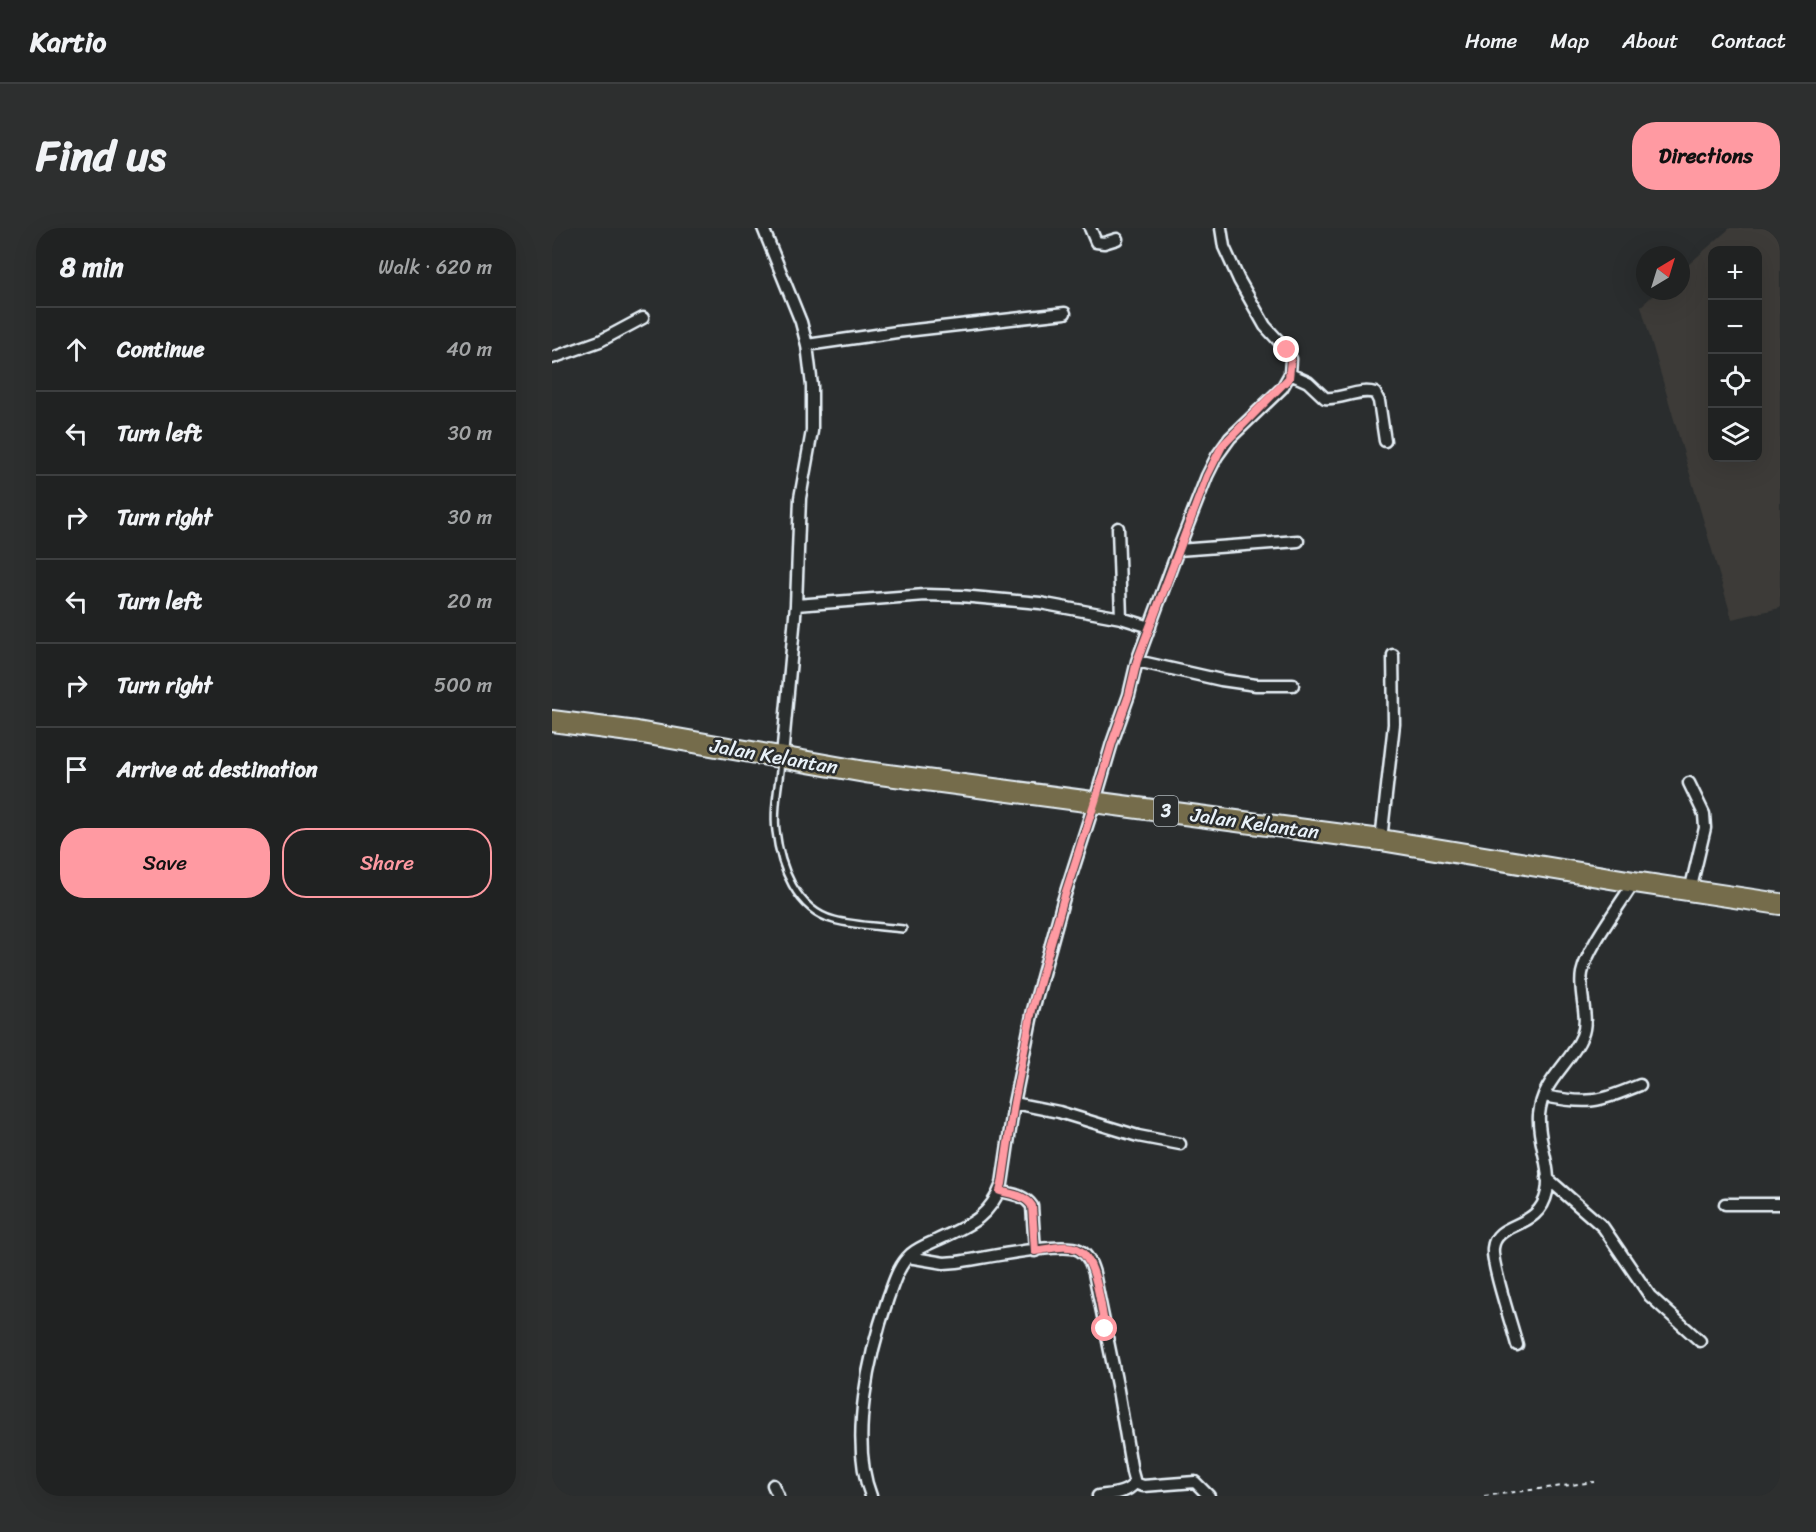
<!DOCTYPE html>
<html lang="en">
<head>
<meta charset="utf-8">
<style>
	body { margin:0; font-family:Sriracha,sans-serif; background:#2d2f2f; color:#f1f3f6 }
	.controls { position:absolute; right:18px; top:18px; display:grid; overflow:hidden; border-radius:12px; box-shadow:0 6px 24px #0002 }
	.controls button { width:54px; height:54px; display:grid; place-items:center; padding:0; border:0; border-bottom:2px solid #3d3f40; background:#202222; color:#f1f3f6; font:30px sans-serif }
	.compass { position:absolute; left:1084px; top:18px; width:54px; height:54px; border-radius:50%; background:#202222; box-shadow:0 6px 24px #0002; rotate:38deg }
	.stop { position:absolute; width:18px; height:18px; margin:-14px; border:4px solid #ff9aa2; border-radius:50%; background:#fff }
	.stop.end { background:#ff9aa2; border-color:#fff; box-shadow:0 2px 6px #0008 }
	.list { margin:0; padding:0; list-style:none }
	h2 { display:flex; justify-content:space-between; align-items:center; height:78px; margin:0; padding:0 24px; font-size:26px }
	h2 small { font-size:20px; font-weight:400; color:#a2a4a5 }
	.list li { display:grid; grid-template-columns:39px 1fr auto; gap:18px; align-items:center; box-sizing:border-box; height:84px; padding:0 24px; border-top:2px solid #3d3f40 }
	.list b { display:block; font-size:22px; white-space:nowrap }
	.list em { font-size:20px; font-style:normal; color:#a2a4a5 }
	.actions { display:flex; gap:12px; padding:18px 24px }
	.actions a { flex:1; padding:14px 0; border:2px solid #ff9aa2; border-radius:24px; text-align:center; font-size:21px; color:#ff9aa2 }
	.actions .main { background:#ff9aa2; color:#111 }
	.icon { flex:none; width:33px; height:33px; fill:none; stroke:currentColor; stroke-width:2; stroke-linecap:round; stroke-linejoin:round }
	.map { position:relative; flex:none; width:1228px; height:1268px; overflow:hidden; border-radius:24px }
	header { display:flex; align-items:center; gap:36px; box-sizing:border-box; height:84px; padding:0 30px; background:#202222; border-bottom:2px solid #3d3f40 }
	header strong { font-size:28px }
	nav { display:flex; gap:33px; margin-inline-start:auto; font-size:21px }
	.intro { display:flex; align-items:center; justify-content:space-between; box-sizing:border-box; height:144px; padding:0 36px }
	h1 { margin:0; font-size:42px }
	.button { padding:15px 27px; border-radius:24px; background:#ff9aa2; color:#111; font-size:21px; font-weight:700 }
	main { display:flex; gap:36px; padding:0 36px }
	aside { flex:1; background:#202222; border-radius:24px; box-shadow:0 6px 24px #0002 }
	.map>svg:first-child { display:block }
</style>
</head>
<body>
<header>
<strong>Kartio</strong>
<nav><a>Home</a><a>Map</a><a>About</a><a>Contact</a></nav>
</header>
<div class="intro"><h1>Find us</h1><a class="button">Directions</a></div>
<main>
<aside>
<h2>8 min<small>Walk · 620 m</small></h2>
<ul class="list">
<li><svg class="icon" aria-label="ahead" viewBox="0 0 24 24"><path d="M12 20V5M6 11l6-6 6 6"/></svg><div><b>Continue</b></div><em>40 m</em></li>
<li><svg class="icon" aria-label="left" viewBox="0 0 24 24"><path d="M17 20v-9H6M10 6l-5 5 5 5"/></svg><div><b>Turn left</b></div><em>30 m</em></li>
<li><svg class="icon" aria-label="right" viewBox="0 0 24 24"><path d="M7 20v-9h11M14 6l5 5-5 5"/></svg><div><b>Turn right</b></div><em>30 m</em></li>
<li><svg class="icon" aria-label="left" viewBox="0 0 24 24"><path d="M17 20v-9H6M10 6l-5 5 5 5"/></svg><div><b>Turn left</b></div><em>20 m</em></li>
<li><svg class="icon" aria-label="right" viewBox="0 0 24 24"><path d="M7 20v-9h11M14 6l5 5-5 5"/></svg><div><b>Turn right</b></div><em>500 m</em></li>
<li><svg class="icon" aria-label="arrive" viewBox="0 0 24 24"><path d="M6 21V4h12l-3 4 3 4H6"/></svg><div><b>Arrive at destination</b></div></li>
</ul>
<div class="actions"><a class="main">Save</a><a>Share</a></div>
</aside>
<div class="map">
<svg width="1228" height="1268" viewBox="0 0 1228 1268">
	<rect width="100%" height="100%" fill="#2a2d2e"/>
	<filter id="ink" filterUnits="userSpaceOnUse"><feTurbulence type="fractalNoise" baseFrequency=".0167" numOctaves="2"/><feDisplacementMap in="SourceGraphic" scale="12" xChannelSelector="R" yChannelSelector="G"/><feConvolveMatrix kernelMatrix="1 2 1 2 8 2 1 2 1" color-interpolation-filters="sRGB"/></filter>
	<g filter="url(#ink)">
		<path fill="#3c3b38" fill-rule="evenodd" d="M1178,0H1228V380L1180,391L1089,78L1106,63H1129V43ZM1160,22H1206V230H1160Z"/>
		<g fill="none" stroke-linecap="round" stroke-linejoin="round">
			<defs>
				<path id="lane" d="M229,534C227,556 221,581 224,603C228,638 244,682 282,692C304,698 328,698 351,701"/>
				<path id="street" d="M211,0L249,94L255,117L260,158V203L248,270L244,377L230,529
					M538,0L544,14L552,15L565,11
					M255,117L345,104L513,85
					M0,130L48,113L91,90
					M738,146L756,154L773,170C789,172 807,160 823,165L827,173L833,213
					M566,300L569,390
					M626,322L746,313
					M244,377L373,367L409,368L488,375L569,390L598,399
					M585,433L669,452L704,457H741
					M1137,555L1152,586L1153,600L1138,663
					M829,612L842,496L841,427
					M992,868C1038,877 1045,874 1088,857
					M462,875L507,884L586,908L628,916
					M995,950L1051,999L1098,1068L1148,1113
					M448,963C459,966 473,967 480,978L483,1023
					M1173,976H1228
					M356,1029L392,1035L405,1034C428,1031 510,1013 527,1022C536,1027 539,1035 542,1045L566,1162L580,1244L583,1255L591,1258L643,1254L657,1268
					M965,1117C960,1097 939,1036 941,1020C944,992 987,1003 995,964C1000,939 985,913 987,887C990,852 1018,837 1030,808C1038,788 1026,766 1030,745C1035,720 1068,677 1082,654
					M221,1257L226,1268
					M319,1268C297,1212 317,1126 336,1070C342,1054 346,1038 359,1026C366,1020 374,1017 383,1013C415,998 437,991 450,956L462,875L481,782L511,673L543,573L560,515L577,467L585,433L626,322L655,248L665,228L678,210L730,160L738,146L739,131L735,122L713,98L687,52L672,19L669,0
					M546,1268C560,1266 574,1266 583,1255"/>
				<path id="highway" d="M0,493L85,504L313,544L829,612L1082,654L1228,676"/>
			</defs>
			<use href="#lane" stroke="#e8f1f8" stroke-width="10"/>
			<use href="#street" stroke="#e8f1f8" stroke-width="15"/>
			<use href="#highway" stroke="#e8f1f8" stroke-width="24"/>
			<path stroke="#e8f1f8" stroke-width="2" stroke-dasharray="4.5 4.5" stroke-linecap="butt" d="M932,1268L1042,1254"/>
			<use href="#lane" stroke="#2a2d2e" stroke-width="5"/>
			<use href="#street" stroke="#2a2d2e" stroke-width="10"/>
			<use href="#highway" stroke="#746c4b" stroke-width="20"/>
		</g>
	</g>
	<g fill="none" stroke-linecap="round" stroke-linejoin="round" filter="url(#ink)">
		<path stroke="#ff9aa2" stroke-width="8" d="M553,1101C549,1081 545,1030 525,1021C513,1016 496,1021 483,1023L480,978C473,967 459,966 448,963L450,956L462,875L480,782L511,673L543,573L560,515L577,467L585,433L655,248L670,218L737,150L739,130L735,122"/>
	</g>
	<g text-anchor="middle" stroke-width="5" stroke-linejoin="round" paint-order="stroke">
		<rect fill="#2a2d2e" stroke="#afb6bb" stroke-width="1.5" x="602" y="568" width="24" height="30" rx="4.5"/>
		<g font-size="18" font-weight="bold" fill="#e8f1f8">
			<text x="614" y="589">3</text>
		</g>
		<g font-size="20" fill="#e8f1f8" stroke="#2a2d2e">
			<text transform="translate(222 528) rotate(10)" y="7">Jalan Kelantan</text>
			<text transform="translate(703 595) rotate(8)" y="7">Jalan Kelantan</text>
		</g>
	</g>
</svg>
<div class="controls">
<button>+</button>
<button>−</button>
<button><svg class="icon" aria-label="locate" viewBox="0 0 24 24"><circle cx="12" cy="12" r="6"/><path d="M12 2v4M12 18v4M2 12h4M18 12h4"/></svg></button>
<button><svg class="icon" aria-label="layers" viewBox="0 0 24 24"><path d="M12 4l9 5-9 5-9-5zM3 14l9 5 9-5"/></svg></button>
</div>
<svg class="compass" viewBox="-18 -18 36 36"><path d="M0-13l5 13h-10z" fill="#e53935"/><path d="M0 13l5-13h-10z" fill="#a2a4a5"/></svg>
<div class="stop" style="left:553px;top:1101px"></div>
<div class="stop end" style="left:735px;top:122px"></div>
</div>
</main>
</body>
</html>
